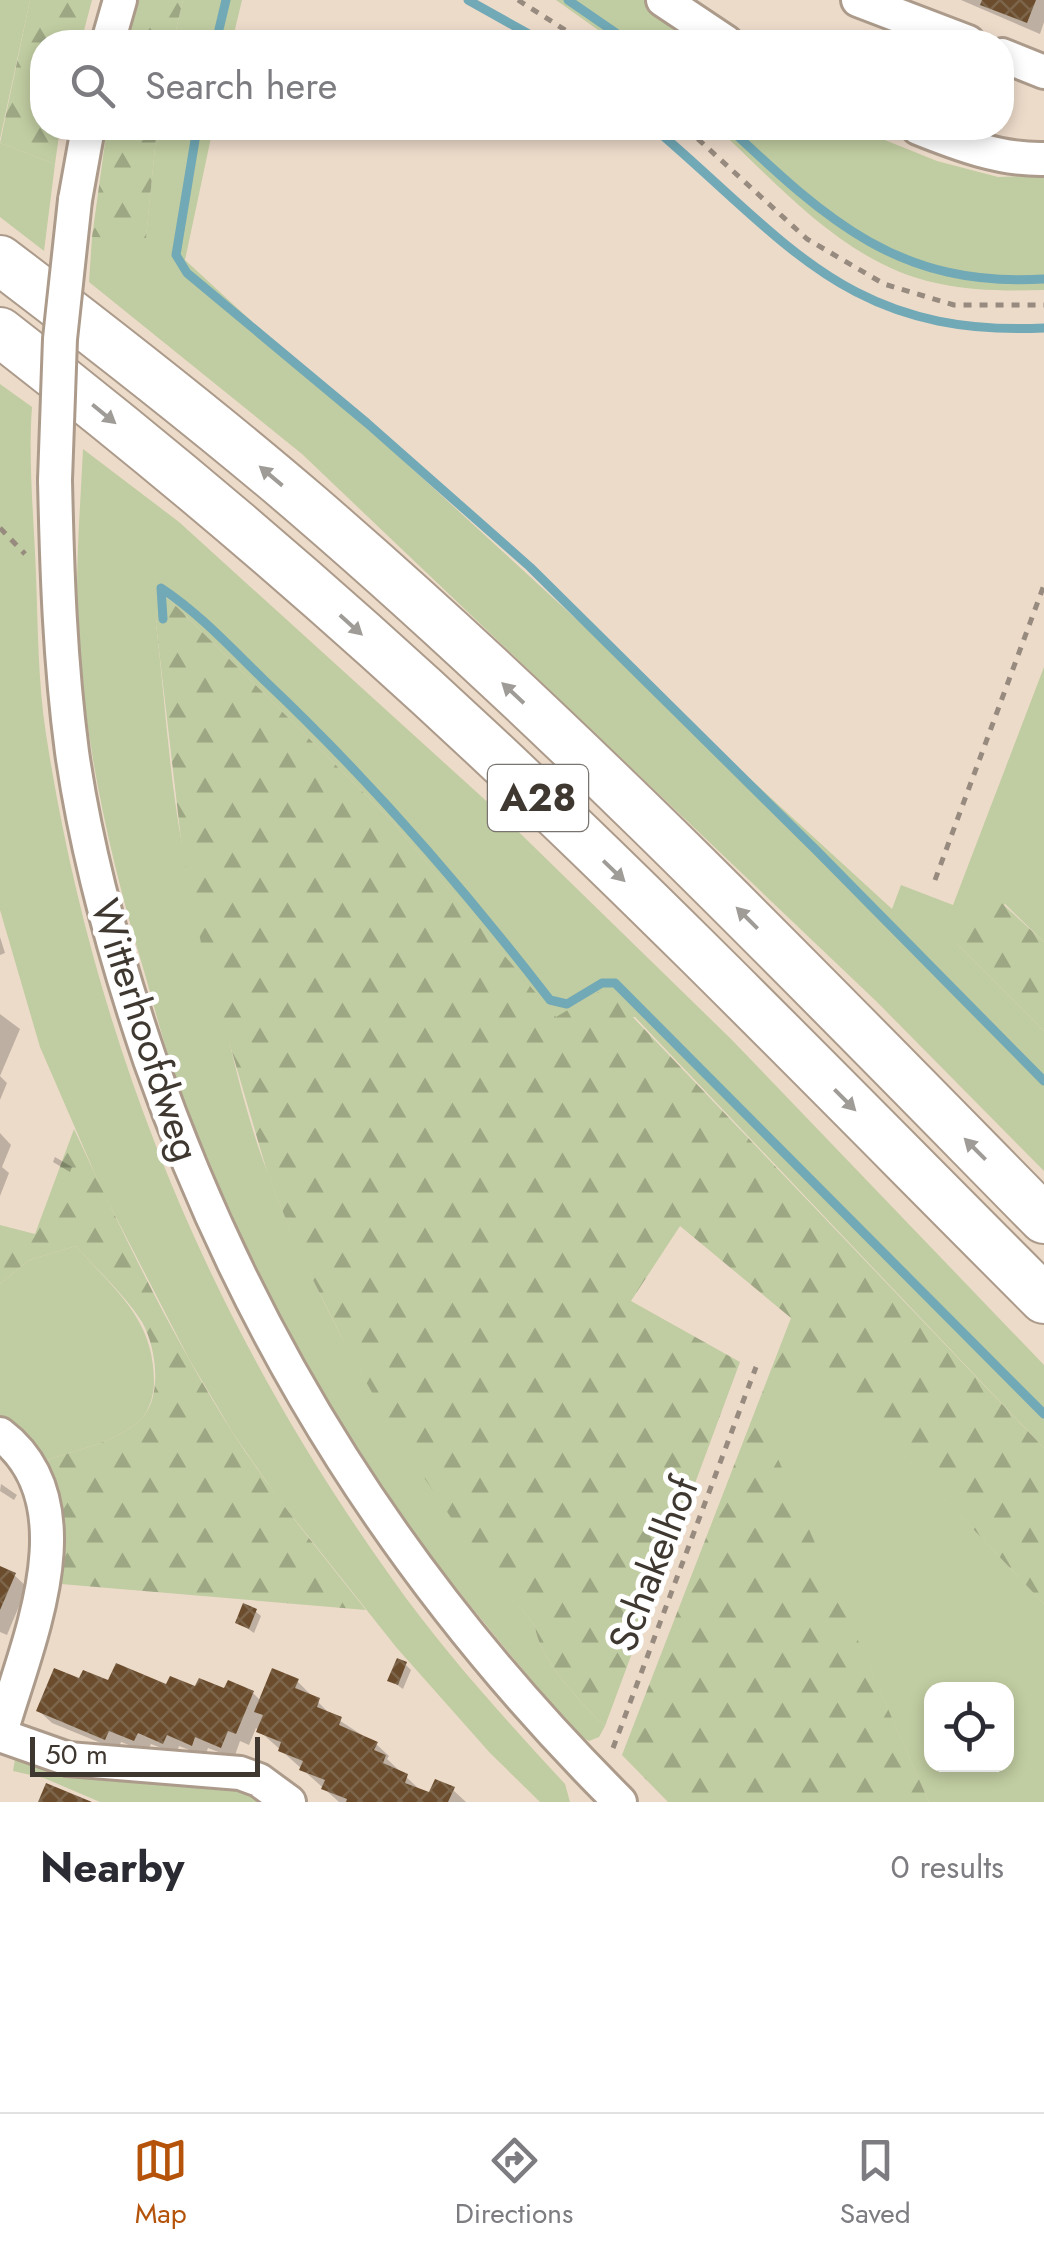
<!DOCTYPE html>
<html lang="en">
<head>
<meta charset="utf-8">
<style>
	body { margin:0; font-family:Jost,sans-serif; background:#f7f7f7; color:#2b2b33 }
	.controls { position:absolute; right:30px; bottom:30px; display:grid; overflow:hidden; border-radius:20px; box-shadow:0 5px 15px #0003 }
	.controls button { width:90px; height:90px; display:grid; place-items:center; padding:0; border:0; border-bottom:2px solid #e1e1e2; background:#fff; color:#2b2b33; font:50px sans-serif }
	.scale { position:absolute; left:30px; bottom:25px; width:230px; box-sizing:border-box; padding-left:10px; border:5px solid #3f3831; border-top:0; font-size:28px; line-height:35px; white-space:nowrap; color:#3f3831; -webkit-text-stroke:8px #fff; paint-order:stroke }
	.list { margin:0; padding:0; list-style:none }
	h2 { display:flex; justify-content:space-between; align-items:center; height:130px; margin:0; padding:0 40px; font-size:42px }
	h2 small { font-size:32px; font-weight:400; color:#7c7c81 }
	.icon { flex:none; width:55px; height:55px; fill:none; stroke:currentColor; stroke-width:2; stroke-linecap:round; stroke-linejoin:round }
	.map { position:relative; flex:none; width:1044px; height:1802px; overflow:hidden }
	.search { position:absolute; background:#fff; box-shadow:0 5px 15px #0003; left:30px; right:30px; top:30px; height:110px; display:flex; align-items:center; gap:25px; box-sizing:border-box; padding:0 35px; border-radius:40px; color:#7c7c81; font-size:38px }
	.sheet { height:310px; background:#fff }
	nav { display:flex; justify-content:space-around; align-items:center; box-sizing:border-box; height:140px; border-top:2px solid #e1e1e2; background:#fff; font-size:28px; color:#7c7c81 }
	nav a { display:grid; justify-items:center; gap:5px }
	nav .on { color:#b45309 }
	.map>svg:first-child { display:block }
</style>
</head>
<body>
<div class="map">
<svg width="1044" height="1802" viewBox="0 0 1044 1802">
	<defs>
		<pattern id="forest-firs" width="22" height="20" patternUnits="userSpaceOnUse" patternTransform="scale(2.5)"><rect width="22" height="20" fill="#c0cca1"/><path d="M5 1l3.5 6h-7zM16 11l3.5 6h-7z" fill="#9da784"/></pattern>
		<pattern id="building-cross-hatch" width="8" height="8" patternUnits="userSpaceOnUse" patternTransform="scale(2.5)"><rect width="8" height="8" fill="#6b4d2e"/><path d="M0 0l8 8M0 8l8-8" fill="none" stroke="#7d654b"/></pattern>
	</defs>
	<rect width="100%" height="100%" fill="#eddbca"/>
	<path fill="#c0cca1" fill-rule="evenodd" d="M0,0H30L0,139Z
		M183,0H242L232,42H173Z
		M556,0H647L694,42H615Z
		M157,128H213L185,260L892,909L901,885L953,905L1044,667V942L1005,904L957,944L1044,1031V1171L877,1002L302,454L89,282L92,237H146Z
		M717,128H855L937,161L998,177L1044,175V290C1007,291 972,291 936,283C846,264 781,187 717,128Z
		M0,143L55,164L44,251L0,217Z
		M0,384L32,407C28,462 34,519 36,575C38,628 38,682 46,734C94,1045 210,1325 393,1580C444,1652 505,1719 565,1784L570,1802H540L490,1753L396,1647L277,1497L233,1433L189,1359L102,1190L40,1047L0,910Z
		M83,449L179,522L493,807L731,1039L1044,1365V1448L635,1017L556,1018L390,819L170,600L160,594L156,624C165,699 169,776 183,850C192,897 205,943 217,990C232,1053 246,1118 270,1179C334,1346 423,1487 535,1626C538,1658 581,1703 605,1726L599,1737L589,1741L576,1734C511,1654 442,1576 384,1491C299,1366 233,1228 179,1087C165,1050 155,1009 144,971C112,865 87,756 79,645C74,580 80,514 83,449Z
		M76,1246C115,1291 154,1318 154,1382C154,1393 150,1409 142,1418C119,1442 75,1450 44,1461L30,1442L0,1417V1284L29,1260Z
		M801,1346L1044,1604V1802H929L766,1434ZM932,1690H1006V1764H932Z
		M15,1759L59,1770L219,1785L243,1791L260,1802H100L44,1778L13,1771Z"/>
	<path fill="url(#forest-firs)" d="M30,0H92L81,42H42V128H60L55,164L0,143Z
		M137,0H183L173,42H127Z
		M107,128H157L146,238L92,237Z
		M159,594L170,600L390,819L556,1017L605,988L1044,1448V1604L801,1347L767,1434L929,1802H668L622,1755L791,1318L680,1226L631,1301L740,1362L605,1726C581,1703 538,1658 535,1626L468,1543L399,1440L349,1352L300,1254L268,1175L203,953L182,848L156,624Z
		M994,896L1044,942V1031L957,944L954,925C965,910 975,898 994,896Z
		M74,1129C122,1232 172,1337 233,1433C273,1495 320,1552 366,1610L61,1584C71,1530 63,1512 44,1461C75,1450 119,1442 142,1418C163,1396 156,1346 142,1322C125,1295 97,1270 76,1246L29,1260L0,1284V1225L35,1234Z"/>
	<path fill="#0003" d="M961,0H1044V22L1040,34Z
		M0,937L5,953L0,955Z
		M0,1014L20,1029L0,1076Z
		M0,1076L7,1083L0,1100Z
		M0,1133L11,1145L2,1167L9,1173L0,1196Z
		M55,1157L72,1167L70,1172L53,1162Z
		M1,1484L17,1495L14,1500L0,1491Z
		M0,1569L14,1575L27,1587L7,1635L0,1632Z
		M255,1611L261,1616L254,1633L238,1622Z
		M406,1665L411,1670L403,1689L390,1680Z
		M81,1681L253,1693L261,1701L297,1681L331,1715L376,1744L389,1756L387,1759L419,1789L430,1796L453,1790L466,1802H339L256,1728L249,1745L240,1741L234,1758L208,1748L205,1756L179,1746L176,1754L151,1744L147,1752L121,1742L118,1750L52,1723L39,1711Z"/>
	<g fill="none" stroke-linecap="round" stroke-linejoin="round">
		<path stroke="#71a9b6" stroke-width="9" d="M468,0L543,42
			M568,0L629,42
			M216,42L226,0
			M197,128L176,255L187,273L367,423L530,567L816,850L1044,1081
			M654,128C788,242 848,337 1044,328
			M729,128C827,220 899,288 1044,279
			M163,619L161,588C199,613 231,648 264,680C369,779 462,886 550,1000L567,1004L602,983H615L1044,1414"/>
	</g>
	<path fill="url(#building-cross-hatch)" d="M982,0H1036L1027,23L980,5Z
		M0,1566L16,1573L0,1610Z
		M243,1603L257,1609L249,1629L235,1623Z
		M397,1658L407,1662L398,1685L387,1681Z
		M116,1663L166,1684L170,1676L195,1686L199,1678L224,1688L228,1680L254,1691L236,1734L228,1731L221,1748L195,1737L192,1746L167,1735L163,1744L138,1733L134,1741L109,1731L105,1740L36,1711L54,1668L79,1678L83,1670L108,1680Z
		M272,1668L299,1679L295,1688L320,1698L317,1707L342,1717L339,1725L378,1742L374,1750L386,1755L383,1763L408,1774L405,1783L429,1792L435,1779L455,1787L448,1802H346L347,1799L321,1789L325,1780L299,1770L303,1761L278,1751L281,1742L256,1732L263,1715L254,1712Z
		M46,1783L92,1802H38Z"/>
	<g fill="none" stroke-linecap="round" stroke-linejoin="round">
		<defs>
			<path id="minor" d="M663,0L726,42
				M858,0L968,42
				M108,42L120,0
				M1002,55L1044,72
				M918,128C958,144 1000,160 1044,159
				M75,200L88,128
				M55,480C57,572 60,661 72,752C87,857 116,960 150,1060C250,1346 406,1589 620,1802
				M0,1434C92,1504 25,1647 0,1736
				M0,1735L68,1759L240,1773L259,1780L289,1802"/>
			<path id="highway" d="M0,260C104,339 207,419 307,505C566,728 804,975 1044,1219
				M0,332C168,462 329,600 484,745C675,924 858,1113 1044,1299"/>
		</defs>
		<use href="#minor" stroke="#ac9b8b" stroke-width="38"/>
		<use href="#highway" stroke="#ac9b8b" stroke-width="52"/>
		<path stroke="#978a7e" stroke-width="5" stroke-dasharray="8 8" stroke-linecap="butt" d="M518,0L584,42
			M686,128L807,239L884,284L954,305H1044
			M0,528L25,554
			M935,880L1044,585
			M613,1748L756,1367"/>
		<use href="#minor" stroke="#fff" stroke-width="32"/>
		<use href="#highway" stroke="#fff" stroke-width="48"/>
		<defs>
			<path id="minor-bridge" d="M55,480L60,339L75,200"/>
		</defs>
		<use href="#minor-bridge" stroke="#ac9b8b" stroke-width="38" stroke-linecap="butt"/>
		<use href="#minor-bridge" stroke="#fff" stroke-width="32"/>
	</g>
	<defs><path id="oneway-solid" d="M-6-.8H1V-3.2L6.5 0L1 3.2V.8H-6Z" transform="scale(2.5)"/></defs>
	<g fill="#9f9c98">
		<use href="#oneway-solid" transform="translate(104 414) rotate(39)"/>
		<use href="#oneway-solid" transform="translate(271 476) rotate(-140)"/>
		<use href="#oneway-solid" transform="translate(351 625) rotate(42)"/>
		<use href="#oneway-solid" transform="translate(513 693) rotate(-137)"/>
		<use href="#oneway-solid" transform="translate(614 871) rotate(44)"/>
		<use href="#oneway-solid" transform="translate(747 918) rotate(-135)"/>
		<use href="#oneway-solid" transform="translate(845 1100) rotate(45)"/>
		<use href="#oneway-solid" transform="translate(975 1149) rotate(-135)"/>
	</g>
	<g text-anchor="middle" stroke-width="10" stroke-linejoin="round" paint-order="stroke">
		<rect fill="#fff" stroke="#79746f" stroke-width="2.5" x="488" y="765" width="100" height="66" rx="8"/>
		<g font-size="38" font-weight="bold" fill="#3f3831">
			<text x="538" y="811">A28</text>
		</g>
		<g font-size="40" fill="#3f3831" stroke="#fff">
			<text transform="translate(146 1030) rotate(72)" y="14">Witterhoofdweg</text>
			<text transform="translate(653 1564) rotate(-69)" y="14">Schakelhof</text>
		</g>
	</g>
</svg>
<div class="controls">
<button><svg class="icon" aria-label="locate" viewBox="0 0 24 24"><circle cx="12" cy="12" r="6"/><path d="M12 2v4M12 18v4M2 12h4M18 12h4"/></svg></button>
</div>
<div class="scale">50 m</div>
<div class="search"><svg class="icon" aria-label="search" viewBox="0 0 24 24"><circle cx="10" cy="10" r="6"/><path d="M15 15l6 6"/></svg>Search here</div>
</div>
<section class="sheet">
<h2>Nearby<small>0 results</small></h2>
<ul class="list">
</ul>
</section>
<nav>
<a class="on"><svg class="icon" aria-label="map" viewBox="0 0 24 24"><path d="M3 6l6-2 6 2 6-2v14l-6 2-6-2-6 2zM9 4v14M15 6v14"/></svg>Map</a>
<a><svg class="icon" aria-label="directions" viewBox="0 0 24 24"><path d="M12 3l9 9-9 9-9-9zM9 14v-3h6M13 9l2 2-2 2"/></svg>Directions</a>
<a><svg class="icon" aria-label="saved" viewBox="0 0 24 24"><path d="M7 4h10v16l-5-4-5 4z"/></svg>Saved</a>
</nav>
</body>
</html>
